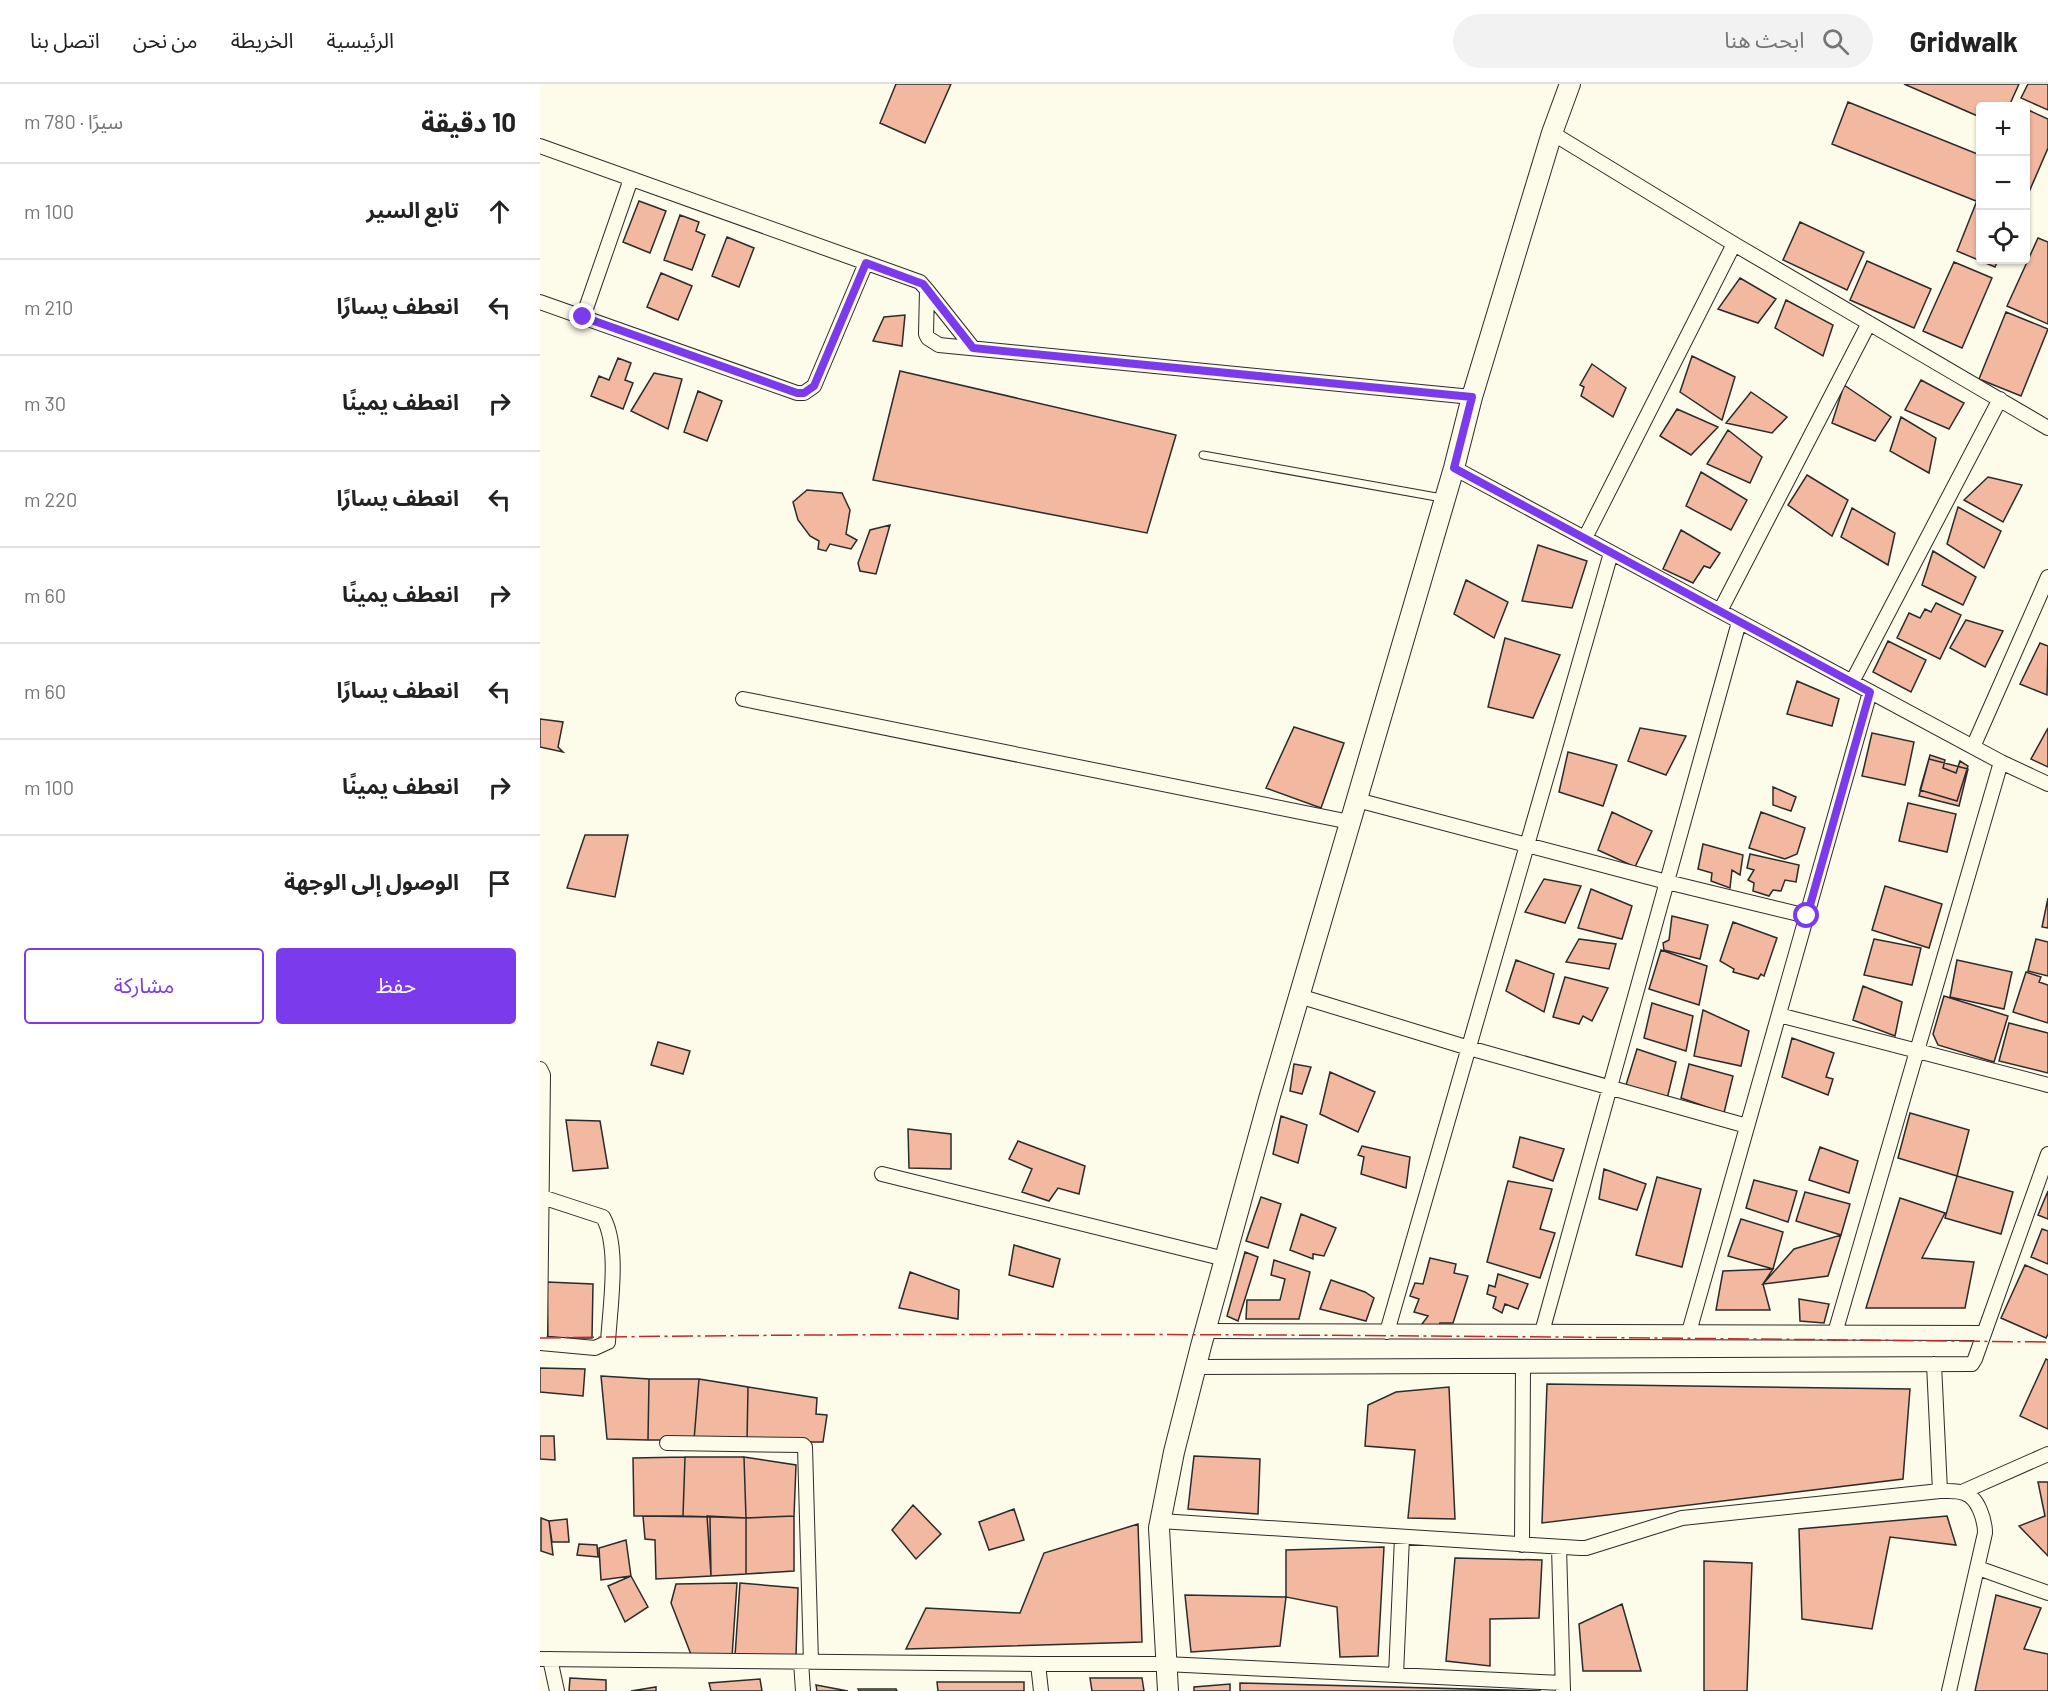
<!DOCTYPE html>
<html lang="ar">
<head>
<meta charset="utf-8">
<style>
	body { margin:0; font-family:Barlow,"Noto Sans Arabic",sans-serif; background:#f2f2f2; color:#222; direction:rtl }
	.controls { position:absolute; right:18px; top:18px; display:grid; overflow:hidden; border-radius:6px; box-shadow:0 2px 4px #0004 }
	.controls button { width:54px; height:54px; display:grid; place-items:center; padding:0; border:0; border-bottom:2px solid #e0e0e0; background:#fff; color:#222; font:30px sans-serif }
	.stop { position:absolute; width:18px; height:18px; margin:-14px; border:4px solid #7c3aed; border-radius:50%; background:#fff }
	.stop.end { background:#7c3aed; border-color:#fff; box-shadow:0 2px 6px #0008 }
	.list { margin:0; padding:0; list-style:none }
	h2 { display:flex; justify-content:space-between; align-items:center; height:78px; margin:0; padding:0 24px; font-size:26px }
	h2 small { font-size:20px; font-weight:400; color:#767676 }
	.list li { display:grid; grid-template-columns:39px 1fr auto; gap:18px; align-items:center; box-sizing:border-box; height:96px; padding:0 24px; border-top:2px solid #e0e0e0 }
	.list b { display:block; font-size:22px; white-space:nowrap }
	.list em { font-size:20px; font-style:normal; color:#767676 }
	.actions { display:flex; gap:12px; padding:18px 24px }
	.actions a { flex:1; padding:14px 0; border:2px solid #7c3aed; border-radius:6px; text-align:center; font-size:21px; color:#7c3aed }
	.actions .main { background:#7c3aed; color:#fff }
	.icon { flex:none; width:33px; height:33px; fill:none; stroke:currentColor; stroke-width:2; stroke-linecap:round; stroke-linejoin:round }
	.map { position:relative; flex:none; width:1508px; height:1607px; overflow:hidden; direction:ltr }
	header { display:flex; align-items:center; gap:36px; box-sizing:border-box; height:84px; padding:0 30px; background:#fff; border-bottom:2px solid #e0e0e0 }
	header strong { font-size:28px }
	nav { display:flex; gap:33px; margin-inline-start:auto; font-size:21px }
	.search { width:420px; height:54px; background:#f2f2f2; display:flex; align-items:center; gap:15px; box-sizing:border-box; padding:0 21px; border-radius:33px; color:#767676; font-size:22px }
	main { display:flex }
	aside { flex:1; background:#fff }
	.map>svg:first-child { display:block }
</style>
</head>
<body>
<header>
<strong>Gridwalk</strong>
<div class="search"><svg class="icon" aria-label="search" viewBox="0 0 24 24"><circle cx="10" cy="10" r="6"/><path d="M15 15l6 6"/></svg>ابحث هنا</div>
<nav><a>الرئيسية</a><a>الخريطة</a><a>من نحن</a><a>اتصل بنا</a></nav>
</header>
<main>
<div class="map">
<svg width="1508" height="1607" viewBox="0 0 1508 1607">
	<rect width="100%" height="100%" fill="#fdfbea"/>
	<path fill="#f2b8a0" stroke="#2b2b2b" stroke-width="1.5" d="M356,0H411L385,59L340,39Z
		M1364,0H1479L1469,22H1440V33Z
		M1488,0H1508V26L1481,14Z
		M1308,18L1440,71V107L1436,117L1292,60Z
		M1486,25L1508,35V64L1489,108L1486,107Z
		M1440,109V176H1458L1455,183L1417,167Z
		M99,117L126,127L110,169L83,158Z
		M140,131L159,138L156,147L165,151L152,186L124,176Z
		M1260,138L1324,168L1307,206L1243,176Z
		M187,153L214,164L199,203L172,192Z
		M1498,154L1508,158V240L1467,222Z
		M1327,177L1391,205L1374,244L1310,216Z
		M1414,178L1452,194L1422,264L1383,247Z
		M121,189L152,202L138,236L107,223Z
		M1200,194L1236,215L1218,239L1178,225Z
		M1246,216L1293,241L1283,272L1235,244Z
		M1466,228L1508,245L1481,312L1439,295Z
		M365,231L362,262L333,257L344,233Z
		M1152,272L1195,293L1182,336L1140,308Z
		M78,274L91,279L85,296L93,299L83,325L51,312L59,292L69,296Z
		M1052,280L1086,304L1073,333L1041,312L1044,303L1040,301Z
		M360,287L636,351L607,449L333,396Z
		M114,289L142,295L128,345L91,327Z
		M1381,296L1424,319L1409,345L1365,326Z
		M1304,301L1351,333L1335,357L1292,339Z
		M158,307L182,317L167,357L144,348Z
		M1211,308L1247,333L1232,349L1186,339Z
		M1137,325L1178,343L1151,371L1120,352Z
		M1361,333L1396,354L1389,389L1350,367Z
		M1188,346L1222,373L1210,399L1167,380Z
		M1161,388L1207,416L1191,446L1146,422Z
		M1267,391L1308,416L1292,452L1248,421Z
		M1448,393L1482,401L1463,438L1424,416Z
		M267,406L302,409L310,426L306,450L317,456L311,465L290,460L286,467L278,465L279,457L270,452L258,436L253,418Z
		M1418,423L1461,447L1444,484L1407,460Z
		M1312,424L1355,449L1348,481L1301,453Z
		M350,441L336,490L320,487L318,479L330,446Z
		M1141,446L1180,469L1170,484L1164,482L1153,499L1123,485Z
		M998,461L1047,477L1032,524L982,517Z
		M1393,467L1436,493L1423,521L1382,501Z
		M926,496L968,518L954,554L914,530Z
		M1396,519L1421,531L1400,575L1357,554L1369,529L1380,534L1385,525L1391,528Z
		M1426,536L1463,547L1445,583L1410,564Z
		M965,554L1020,571L993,634L948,623Z
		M1348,557L1386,576L1371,608L1333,588Z
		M1500,559L1508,562L1507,611L1480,600Z
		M1257,597L1299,615L1292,642L1247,630Z
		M0,635L23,638L18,663L23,668L0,663Z
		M754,643L804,659L781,724L726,704Z
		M1100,644L1146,652L1126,691L1088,677Z
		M1508,644V683L1491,675Z
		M1332,649L1374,658L1365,701L1322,692Z
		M1028,668L1077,681L1063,722L1019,708Z
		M1390,671L1405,676L1403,684L1416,689L1420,677L1428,682L1417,717L1380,706Z
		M1389,675L1428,685L1419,722L1379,712Z
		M1233,703L1256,713L1251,727L1233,721Z
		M1368,719L1416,730L1407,768L1359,757Z
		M1072,728L1112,747L1095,783L1058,766Z
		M1221,728L1265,744L1257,770L1245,775L1209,764Z
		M45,751H88L75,813L27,804Z
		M1163,760L1203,771L1200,791L1192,786L1190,804L1171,797L1172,789L1158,785Z
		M1210,770L1259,781L1256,798L1245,796L1241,807L1233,806L1229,812L1213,807L1214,799L1208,796L1214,786L1207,784Z
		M1004,795L1041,802L1025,839L985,828Z
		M1345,802L1402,820L1389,864L1332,846Z
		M1051,805L1092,822L1082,855L1038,844Z
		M1508,814V844L1502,843Z
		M1132,832L1168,841L1160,875L1124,866L1123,859L1129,856Z
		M1193,838L1237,854L1224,892L1221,890L1218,895L1193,888L1194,885L1180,877Z
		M1039,855L1076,860L1069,885L1026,878Z
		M1334,855L1381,864L1372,901L1324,891Z
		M1496,855L1508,858V892L1488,887Z
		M1121,866L1167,882L1159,921L1109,905Z
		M976,876L1014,890L1004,928L966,907Z
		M1417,876L1472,888L1464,925L1410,913Z
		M1486,888L1501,893L1499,898L1508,901V939L1473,928Z
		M1025,893L1068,904L1052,937L1043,932L1039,940L1013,933Z
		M1323,902L1362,918L1355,952L1313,936Z
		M1404,912L1468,932L1454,978L1398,961L1393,950Z
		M1112,919L1153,932L1146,967L1104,954Z
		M1163,926L1209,947L1201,982L1154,972Z
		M1469,939L1508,949V989L1459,977Z
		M1252,954L1294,969L1286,993L1293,995L1288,1011L1242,993Z
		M118,958L150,967L143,990L111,981Z
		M1097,965L1136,978L1127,1015L1086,1001Z
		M754,980L771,983L762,1010L750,1007Z
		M1149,980L1193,992L1184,1029L1141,1014Z
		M790,988L835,1008L818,1048L780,1030Z
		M1370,1029L1429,1046L1417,1092L1358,1074Z
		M741,1032L767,1041L758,1079L733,1070Z
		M26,1036L60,1037L68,1084L33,1087Z
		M368,1045L411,1050V1085L369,1084Z
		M980,1053L1024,1065L1013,1097L973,1083Z
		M478,1057L545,1082L539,1110L518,1104L509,1117L482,1108L492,1085L469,1075Z
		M822,1062L870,1073L866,1104L821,1090L824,1073L818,1071Z
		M1280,1063L1318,1077L1309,1109L1269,1096Z
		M1064,1085L1106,1100L1097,1126L1059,1115Z
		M1417,1092L1473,1108L1461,1150L1405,1134Z
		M1117,1093L1161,1105L1142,1183L1096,1171Z
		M1214,1096L1257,1107L1248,1138L1206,1124Z
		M968,1097L1012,1105L1000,1145L1015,1149L1000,1194L947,1178Z
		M1508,1107V1135L1498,1131Z
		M1265,1108L1310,1120L1301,1151L1256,1137Z
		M721,1113L741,1120L728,1164L706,1157Z
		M1360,1114L1405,1129L1382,1174L1434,1178L1425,1224H1326Z
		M761,1130L796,1144L784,1172L773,1170V1175L750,1166Z
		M1201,1135L1243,1148L1233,1185L1188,1172Z
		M1502,1145L1508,1147V1180L1491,1173Z
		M1301,1151L1288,1192L1223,1200L1254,1165Z
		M474,1161L520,1175L513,1203L469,1191Z
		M705,1168L718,1173L698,1237L687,1232Z
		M890,1174L916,1180L914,1189L928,1192L913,1239H900L897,1248L882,1240L888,1232L874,1228L879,1215L870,1212L875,1199L883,1200Z
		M734,1176L770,1188L759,1235H706L707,1216H740L745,1195L731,1191Z
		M1485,1181L1508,1191V1250L1506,1254L1461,1234Z
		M1233,1185L1223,1200L1230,1226H1176L1183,1187Z
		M370,1188L419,1206L418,1235L359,1224Z
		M958,1190L988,1200L978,1225L965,1220L962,1229L953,1224L956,1213L947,1210L949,1201L955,1203Z
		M791,1196L825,1208L834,1214L826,1237L780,1225Z
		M7,1198L53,1200L52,1254H8Z
		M1259,1215L1289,1220L1284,1239L1260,1237Z
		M1506,1275L1508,1276V1345L1480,1332Z
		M0,1284L45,1285L43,1312L0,1308Z
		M61,1292L109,1295L108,1356L67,1355Z
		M109,1295H159L154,1356H108Z
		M159,1295L208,1303L207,1358L154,1356Z
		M1007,1300L1370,1305L1363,1395L1002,1439Z
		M208,1303L277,1314L276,1330L287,1331L283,1358H207Z
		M909,1303L915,1435L868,1434L875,1366L825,1362L828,1321L856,1308Z
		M0,1352H14L15,1376L0,1375Z
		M654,1372L720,1375L718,1430L648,1425Z
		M145,1373L143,1432H94L93,1374Z
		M145,1373H204L206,1434L143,1432Z
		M204,1373L256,1381L254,1432L206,1434Z
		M1498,1398H1508V1472L1479,1442L1505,1432Z
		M373,1421L401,1450L376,1475L352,1446Z
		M474,1425L484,1456L449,1466L439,1438Z
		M103,1432L170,1433L171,1492L116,1495L115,1456L105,1455Z
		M167,1432L206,1434V1490L171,1492Z
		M254,1432V1487L206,1490V1434Z
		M1407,1432L1416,1461L1350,1453L1332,1545L1262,1535L1259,1445Z
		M1,1434L9,1437L13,1471L1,1467Z
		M27,1435L29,1458H12L9,1437Z
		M598,1440L602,1558L366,1565L386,1524L480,1529L504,1469Z
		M86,1456L91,1492L61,1496L59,1464Z
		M39,1460L57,1461L58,1473L37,1471Z
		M844,1463L838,1572L800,1573L797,1523L746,1513V1466Z
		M915,1474L1002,1476L999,1534L950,1535V1582L906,1577Z
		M1164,1477L1212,1479L1207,1607H1164Z
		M91,1492L108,1523L85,1538L68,1502Z
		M197,1499L192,1573H152L131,1519L136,1500Z
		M200,1499L258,1504L256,1573L195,1572Z
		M645,1511L746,1513L740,1562L651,1568Z
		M1456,1511L1501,1524L1484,1565L1508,1570V1607H1435Z
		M1082,1520L1101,1587H1043L1039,1540Z
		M30,1594L66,1596V1607H29Z
		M550,1594H602L604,1607H552Z
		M220,1595L222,1607H171L169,1599Z
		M397,1598H484V1607H398Z
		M700,1599L1001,1607H700Z
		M690,1600V1607H654V1603Z
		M276,1601L308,1607H277Z
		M116,1603V1607H91Z
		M318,1605H356L357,1607H319Z"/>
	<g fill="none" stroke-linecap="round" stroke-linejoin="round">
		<defs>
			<path id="lane" d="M663,371L902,414"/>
			<path id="street" d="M1012,49L1194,160L1508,344
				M0,62L380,198L387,206L386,250L388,254L399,261L932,313
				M387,206L433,264
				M0,218L257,309H264L274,302L326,179
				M43,233L91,95
				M914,384L1461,678L1508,700
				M1045,454L1194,160
				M1180,527L1329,239
				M1312,598L1460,315
				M203,615L810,738
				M1433,663L1508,493
				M817,716L1127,798L1267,832
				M759,912L929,964L1207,1042
				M1239,931L1508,1001
				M0,985L3,991L0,1251
				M342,1090L685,1175
				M665,1247L1444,1249
				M847,1248L1071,469
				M1002,1248L1199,538
				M1149,1248L1330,608
				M1295,1249L1461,678
				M0,1259L55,1264L68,1258C70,1222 80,1163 63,1133L2,1113
				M1394,1280L1400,1407
				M656,1283L1432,1280L1435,1275L1508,1070
				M127,1359L263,1361L265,1363L271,1578
				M1422,1408L1508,1370
				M620,1437L1040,1464H1046L1142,1434L1400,1407C1407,1407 1417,1406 1424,1409C1438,1413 1445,1436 1445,1449L1409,1607
				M982,1461L983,1282
				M1019,1463L1023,1607
				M1438,1484L1508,1509
				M0,1575L498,1580H625L1022,1599
				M10,1575L17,1607
				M261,1578L263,1607
				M498,1580L501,1607
				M856,1591L862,1453"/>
			<path id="secondary" d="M628,1607L619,1444L634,1368L661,1262L729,1015L914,384L932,313L1012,49L1030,0"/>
		</defs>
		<use href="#lane" stroke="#2b2b2b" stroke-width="9"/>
		<use href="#street" stroke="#2b2b2b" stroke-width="16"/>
		<use href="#secondary" stroke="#2b2b2b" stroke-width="22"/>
		<use href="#lane" stroke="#fdfbea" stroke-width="7"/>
		<use href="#street" stroke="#fdfbea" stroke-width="14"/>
		<use href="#secondary" stroke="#fdfbea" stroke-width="20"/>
		<path stroke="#c62828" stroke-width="1.5" stroke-dasharray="21 4.5 3 4.5" stroke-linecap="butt" d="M0,1254C503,1246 1005,1253 1508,1258"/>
	</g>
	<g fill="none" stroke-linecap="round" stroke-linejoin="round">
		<path stroke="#7c3aed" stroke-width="8" d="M43,233L257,309H264L274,302L326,179L383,200L433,264L932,313L914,384L1330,608L1267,832"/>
	</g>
</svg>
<div class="controls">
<button>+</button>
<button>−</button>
<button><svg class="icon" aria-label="locate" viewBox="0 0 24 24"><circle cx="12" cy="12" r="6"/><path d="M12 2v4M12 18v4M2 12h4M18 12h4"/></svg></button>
</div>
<div class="stop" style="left:1267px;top:832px"></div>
<div class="stop end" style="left:43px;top:233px"></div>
</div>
<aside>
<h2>10 دقيقة<small>سيرًا · 780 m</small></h2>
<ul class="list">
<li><svg class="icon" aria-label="ahead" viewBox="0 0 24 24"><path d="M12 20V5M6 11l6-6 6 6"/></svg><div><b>تابع السير</b></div><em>100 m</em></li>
<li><svg class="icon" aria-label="left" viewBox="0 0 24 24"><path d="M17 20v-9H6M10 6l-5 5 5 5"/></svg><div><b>انعطف يسارًا</b></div><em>210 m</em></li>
<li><svg class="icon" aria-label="right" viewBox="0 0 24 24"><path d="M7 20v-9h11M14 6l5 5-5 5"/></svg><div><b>انعطف يمينًا</b></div><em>30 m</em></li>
<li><svg class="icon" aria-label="left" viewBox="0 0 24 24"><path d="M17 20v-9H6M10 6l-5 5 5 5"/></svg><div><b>انعطف يسارًا</b></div><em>220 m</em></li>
<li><svg class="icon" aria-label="right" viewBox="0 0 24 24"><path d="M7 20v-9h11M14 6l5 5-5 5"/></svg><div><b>انعطف يمينًا</b></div><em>60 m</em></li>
<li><svg class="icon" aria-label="left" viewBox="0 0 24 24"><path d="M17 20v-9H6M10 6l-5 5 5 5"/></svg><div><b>انعطف يسارًا</b></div><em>60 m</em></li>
<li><svg class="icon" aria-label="right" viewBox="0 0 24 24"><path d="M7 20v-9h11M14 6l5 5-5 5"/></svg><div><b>انعطف يمينًا</b></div><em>100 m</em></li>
<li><svg class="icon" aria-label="arrive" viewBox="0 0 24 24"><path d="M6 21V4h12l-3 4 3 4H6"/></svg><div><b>الوصول إلى الوجهة</b></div></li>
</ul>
<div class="actions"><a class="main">حفظ</a><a>مشاركة</a></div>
</aside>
</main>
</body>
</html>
